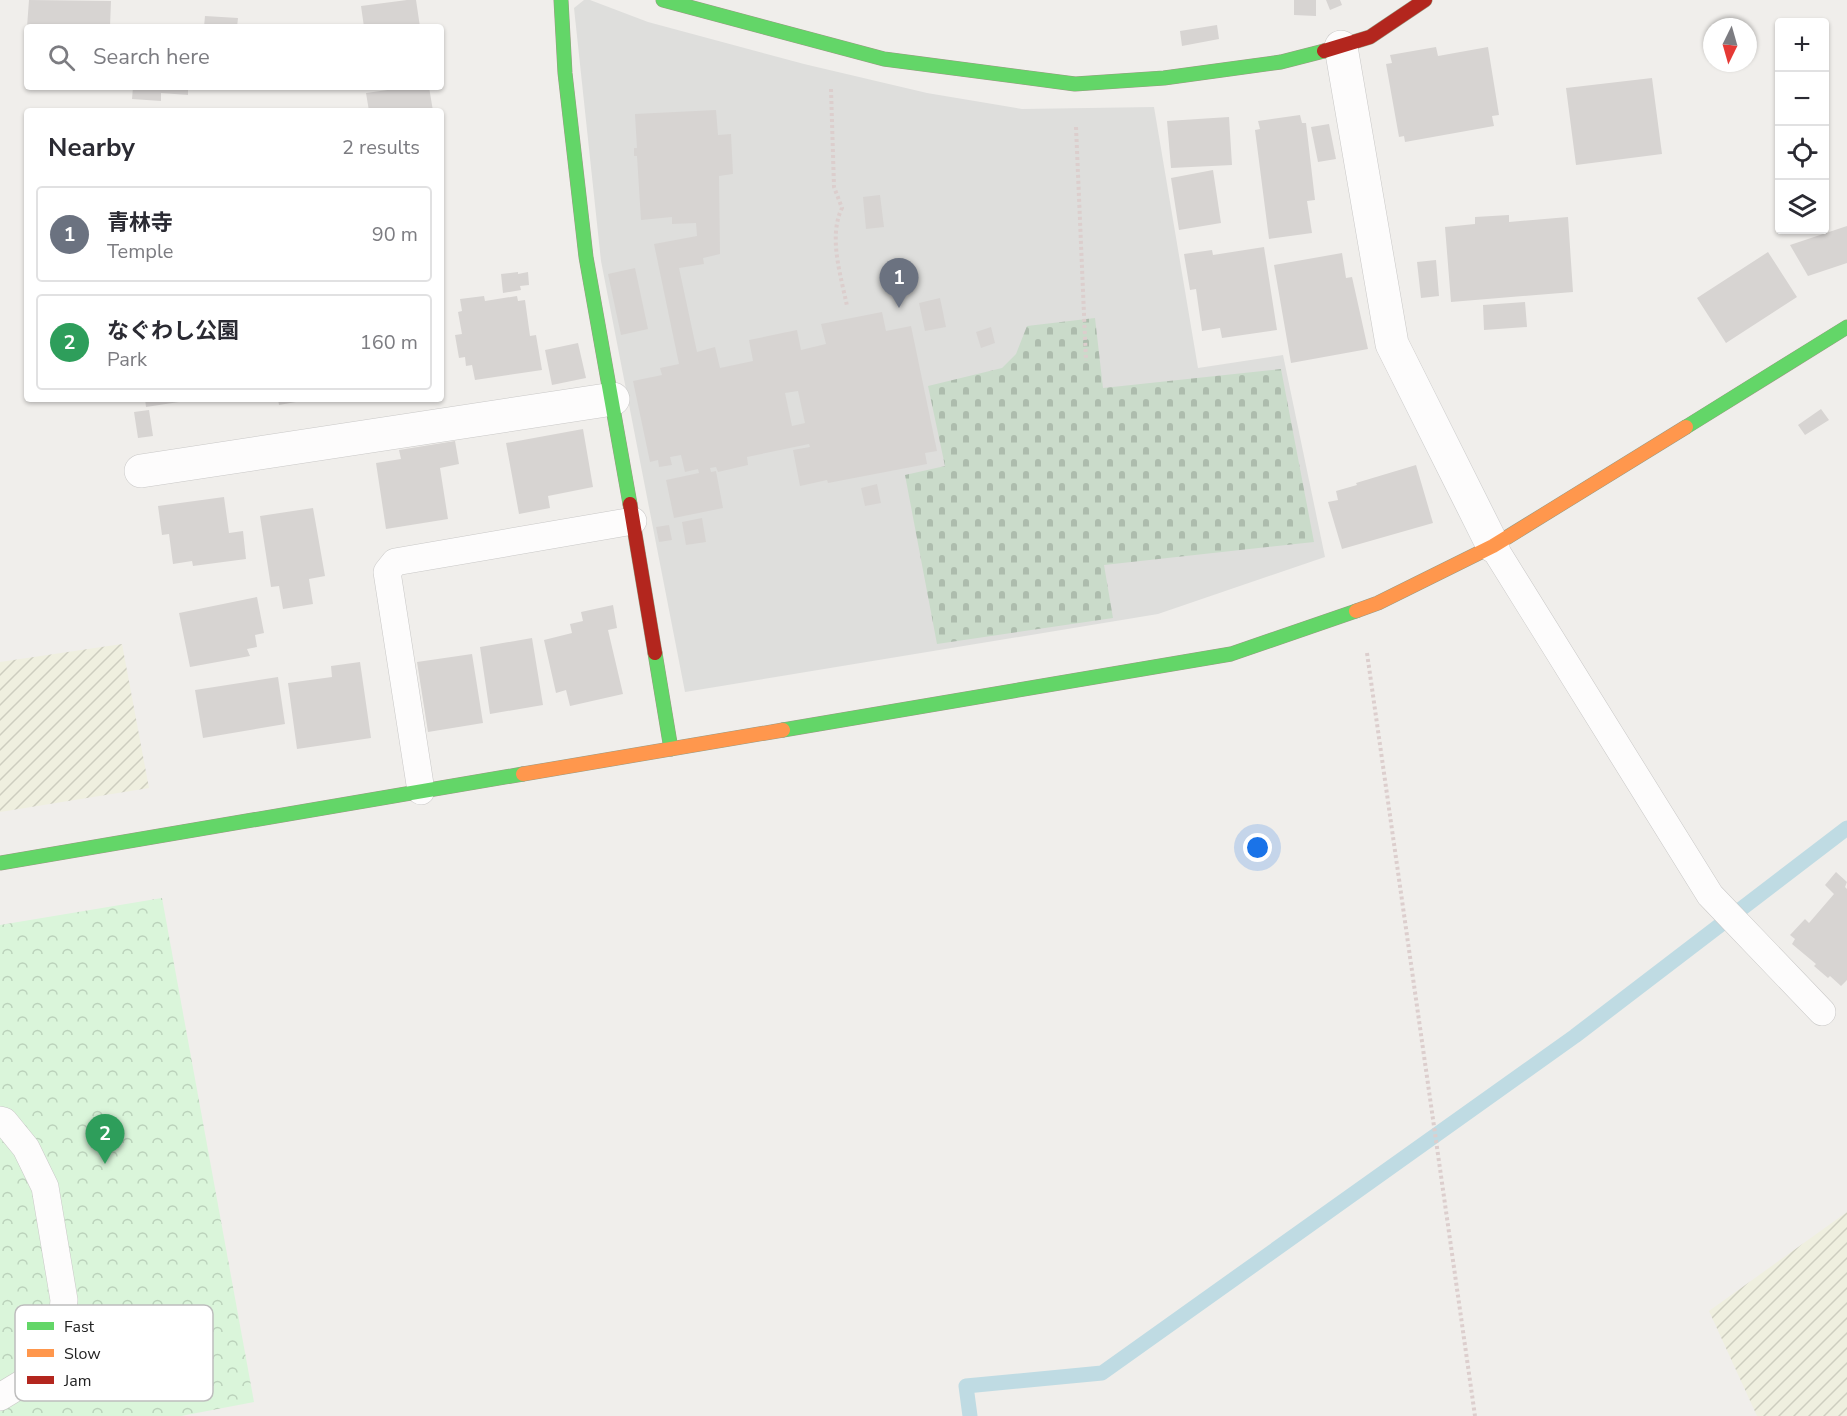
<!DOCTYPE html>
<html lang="en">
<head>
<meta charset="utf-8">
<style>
	body { margin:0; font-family:"Nunito Sans","Noto Sans JP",sans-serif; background:#f2f2f3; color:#2b2b33 }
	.controls { position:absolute; right:18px; top:18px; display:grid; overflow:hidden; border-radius:6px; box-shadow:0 2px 4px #0004 }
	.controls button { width:54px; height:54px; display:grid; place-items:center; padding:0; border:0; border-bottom:2px solid #e1e1e2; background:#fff; color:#2b2b33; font:30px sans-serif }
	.compass { position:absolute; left:1703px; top:18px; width:54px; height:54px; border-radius:50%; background:#fff; box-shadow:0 2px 4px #0004; rotate:185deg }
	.you { position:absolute; left:1258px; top:848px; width:21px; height:21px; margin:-15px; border:4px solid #fff; border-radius:50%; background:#1a73e8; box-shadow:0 0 0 9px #1a73e833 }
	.badge { display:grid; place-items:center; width:39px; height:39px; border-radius:50%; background:#ea580c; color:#fff; font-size:20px; font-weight:700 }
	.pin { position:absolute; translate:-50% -50px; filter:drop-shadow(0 2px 3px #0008) }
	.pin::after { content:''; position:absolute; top:32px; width:21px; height:18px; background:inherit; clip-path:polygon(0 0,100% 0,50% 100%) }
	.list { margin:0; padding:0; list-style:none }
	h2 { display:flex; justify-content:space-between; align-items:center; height:78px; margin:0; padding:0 24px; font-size:26px }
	h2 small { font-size:20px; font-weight:400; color:#7c7c81 }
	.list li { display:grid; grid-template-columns:39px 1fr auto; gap:18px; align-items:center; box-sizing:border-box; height:96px; margin:0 12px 12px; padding:0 12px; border:2px solid #e1e1e2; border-radius:6px }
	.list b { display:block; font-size:22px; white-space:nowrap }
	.list p { margin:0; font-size:20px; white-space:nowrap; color:#7c7c81 }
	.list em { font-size:20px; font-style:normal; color:#7c7c81 }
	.icon { flex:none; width:33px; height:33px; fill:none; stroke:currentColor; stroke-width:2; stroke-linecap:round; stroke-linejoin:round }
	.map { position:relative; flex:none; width:1847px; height:1416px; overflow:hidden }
	.search { position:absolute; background:#fff; box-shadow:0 2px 4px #0004; left:24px; top:24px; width:420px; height:66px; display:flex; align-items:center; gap:15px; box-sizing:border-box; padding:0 21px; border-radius:6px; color:#7c7c81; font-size:22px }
	.panel { position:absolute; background:#fff; box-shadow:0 2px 4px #0004; left:24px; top:108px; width:420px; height:294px; border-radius:6px }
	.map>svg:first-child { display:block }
</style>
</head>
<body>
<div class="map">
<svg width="1847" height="1416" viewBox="0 0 1847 1416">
	<defs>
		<pattern id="farmland-furrows" width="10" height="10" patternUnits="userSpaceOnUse" patternTransform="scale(1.5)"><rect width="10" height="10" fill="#efefdf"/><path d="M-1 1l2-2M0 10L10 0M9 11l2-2" fill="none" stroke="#cdcdbf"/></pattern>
		<pattern id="cemetery-stones" width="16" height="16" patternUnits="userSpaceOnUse" patternTransform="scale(1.5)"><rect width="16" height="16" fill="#cadbca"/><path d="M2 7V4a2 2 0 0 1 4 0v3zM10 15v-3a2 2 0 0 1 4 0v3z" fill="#adbcad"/></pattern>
		<pattern id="park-crowns" width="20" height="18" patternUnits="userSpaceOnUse" patternTransform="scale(1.5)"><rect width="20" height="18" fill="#daf5da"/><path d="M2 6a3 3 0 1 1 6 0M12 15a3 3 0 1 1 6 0" fill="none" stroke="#bbd2bb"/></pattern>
	</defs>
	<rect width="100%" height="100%" fill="#f0eeeb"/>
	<path fill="#dededc" d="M584,0H590L648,22L804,64L927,93L1022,109L1154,107L1198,368L1283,355L1325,557L1158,614L685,692L601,261L574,8Z"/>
	<path fill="url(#farmland-furrows)" d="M122,644L149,788L0,812V662Z
		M1847,1212V1416H1757L1709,1311Z"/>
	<path fill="url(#cemetery-stones)" d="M1095,318L1103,388L1281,369L1314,542L1104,565L1113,618L937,644L905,475L945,466L928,386L1002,368L1016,354L1027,326Z"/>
	<path fill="url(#park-crowns)" d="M162,898L254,1402L181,1416H0V925Z"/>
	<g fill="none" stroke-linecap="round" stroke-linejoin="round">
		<path stroke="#bfdbe3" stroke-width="15" d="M970,1416L966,1386L1102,1373L1575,1036L1847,828"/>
	</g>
	<path fill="#d7d4d2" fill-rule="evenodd" d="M29,0L111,1L110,27H27Z
		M407,0H416L420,27H364L361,6Z
		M1294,0H1316V16L1294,15Z
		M1326,0H1340L1342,5L1330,10Z
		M205,16L238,18L237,27H204Z
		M1217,25L1219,39L1182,46L1180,31Z
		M1436,47L1438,56L1488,47L1499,115L1492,116L1494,126L1405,142L1404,136L1399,137L1386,64L1392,63L1390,55Z
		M1652,78L1662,154L1576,165L1566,88Z
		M133,87H188V95L161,93V101L132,99Z
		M409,87H429L433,111H369L366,93Z
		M716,110L718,135L731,134L733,174L719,176L720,254L703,258L704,264L679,268L697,352L715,347L720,368L753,361L749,340L797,330L801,350L826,344L821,324L882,312L886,331L911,326L937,451L925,453L927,464L828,483L827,480L800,486L793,450L810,447L809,444L747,457L748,465L718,472L716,467L710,468L711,472L716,471L723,508L674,518L666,480L699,473L698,469L685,472L681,455L670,457L672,465L659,467L658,460L650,462L633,381L662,375L660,368L679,364L654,244L697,236L696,223L672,224V217L641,220L637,156H634V148H637L635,114ZM798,391L805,423L792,426L785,393Z
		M1300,115L1302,123H1306L1315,200L1307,201L1312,233L1269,239L1255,130L1260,129L1258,121Z
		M1229,117L1232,165L1171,168L1167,121Z
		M1329,124L1336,159L1318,162L1311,127Z
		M1213,170L1221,223L1179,230L1171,178Z
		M880,195L884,227L866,229L863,197Z
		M1509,215V222L1568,217L1573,292L1451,302L1445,227L1475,224V217Z
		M1847,226V263L1808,276L1790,245Z
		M1264,247L1277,330L1222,338L1220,328L1202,331L1196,289L1190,290L1184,254L1212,250L1213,255Z
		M1768,252L1797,297L1726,343L1697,298Z
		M1342,253L1346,278L1352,277L1368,349L1291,363L1274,265Z
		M1436,260L1439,296L1421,298L1417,262Z
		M635,268L648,329L621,335L608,274Z
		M518,272V274L528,272L529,285L520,286L521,290L503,293L501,274Z
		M484,296L485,301L517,296L518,301L525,300L530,336L536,335L542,370L475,380L472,365L466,366L465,357L459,358L455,335L462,334L458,312L462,311L460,299Z
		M940,298L946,327L925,331L919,303Z
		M1525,302L1527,327L1484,330L1483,305Z
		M991,327L995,343L981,348L976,332Z
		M578,343L586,378L552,385L545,350Z
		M145,399H192V400L146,407Z
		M278,399H307V400L279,405Z
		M1821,409L1829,420L1805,435L1798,425Z
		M149,410L153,436L138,438L134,412Z
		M583,429L593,487L548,496L550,508L519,514L506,443Z
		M455,441L459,464L440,468L448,519L386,529L376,463L401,459L399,450Z
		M1416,465L1433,523L1342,549L1328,502L1338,500L1336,491L1357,485L1356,483Z
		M877,484L881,503L865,506L861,488Z
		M224,497L229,533L243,531L246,559L193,566L192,561L173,564L169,534L162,535L158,506Z
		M313,508L325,576L309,579L313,604L283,609L279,586L271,587L260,516Z
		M702,518L706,542L686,545L682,522Z
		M669,525L672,540L659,542L656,527Z
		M257,597L264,633L255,635L257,647L247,649L250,656L190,667L179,613Z
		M613,605L617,628L608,630L623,694L570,706L566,690L556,693L544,640L572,633L570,624L583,621L581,612Z
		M532,638L543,705L490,714L480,647Z
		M472,654L483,723L428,732L417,662Z
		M360,662L371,738L297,749L288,683L332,677L331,666Z
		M278,677L285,724L203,738L195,690Z
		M1836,872L1847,882L1845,887L1847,889V980L1841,986L1830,976L1828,978L1814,966L1816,964L1792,944L1795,939L1790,935L1805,919L1809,923L1834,894L1825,885Z"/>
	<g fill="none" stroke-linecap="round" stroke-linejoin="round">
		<defs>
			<path id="lane" d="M1493,546L1710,895L1822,1012
				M421,791L387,572L395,562L633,521
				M0,1120L4,1121L26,1148L45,1187L64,1300L61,1332L48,1357L28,1380L0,1397"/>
			<path id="street" d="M1341,47L1392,344L1493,546
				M141,471L613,399"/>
			<path id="fast" d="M561,0L565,73L586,257L630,504
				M663,0L884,59L1075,84L1164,78L1281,62L1324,51
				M1686,427L1847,327
				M655,653L671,749
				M783,730L1231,654L1356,611
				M0,863L523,774"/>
			<path id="slow" d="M1356,611L1378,603L1493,546L1686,427
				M523,774L783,730"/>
			<path id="jam" d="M1324,51L1370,37L1425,0
				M630,504L655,653"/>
		</defs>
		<use href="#lane" stroke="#c9c8c7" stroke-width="28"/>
		<use href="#street" stroke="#c9c8c7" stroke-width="34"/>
		<use href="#fast" stroke="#999a82" stroke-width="15"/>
		<use href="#slow" stroke="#999a82" stroke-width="15"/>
		<use href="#jam" stroke="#999a82" stroke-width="15"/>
		<path stroke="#dccecd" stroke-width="4" stroke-dasharray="3 3" stroke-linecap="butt" d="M831,89L834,187L842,208C828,237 841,276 847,306
			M1076,127L1086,361
			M1367,653L1475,1416"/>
		<use href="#lane" stroke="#fdfcfc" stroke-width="27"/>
		<use href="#street" stroke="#fdfcfc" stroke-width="33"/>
		<use href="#fast" stroke="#63d668" stroke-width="14"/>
		<use href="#slow" stroke="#ff974d" stroke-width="14"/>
		<use href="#jam" stroke="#b3261e" stroke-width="14"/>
	</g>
	<rect x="15" y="1305" width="198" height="96" rx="9" fill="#fff" stroke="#bdbdbd" stroke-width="1.5"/>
	<rect x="27" y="1322" width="27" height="8" fill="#63d668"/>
	<rect x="27" y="1349" width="27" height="8" fill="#ff974d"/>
	<rect x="27" y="1376" width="27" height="8" fill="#b3261e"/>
	<g font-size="16" fill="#222">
		<text x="64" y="1332">Fast</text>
		<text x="64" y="1359">Slow</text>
		<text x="64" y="1386">Jam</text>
	</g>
</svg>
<div class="controls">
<button>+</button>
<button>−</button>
<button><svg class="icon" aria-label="locate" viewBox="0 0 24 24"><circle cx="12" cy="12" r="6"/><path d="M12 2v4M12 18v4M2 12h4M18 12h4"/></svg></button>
<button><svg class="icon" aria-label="layers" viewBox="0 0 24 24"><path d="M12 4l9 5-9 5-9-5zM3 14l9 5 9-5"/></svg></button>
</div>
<svg class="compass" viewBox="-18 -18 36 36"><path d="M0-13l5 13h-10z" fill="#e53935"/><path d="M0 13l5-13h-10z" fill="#7c7c81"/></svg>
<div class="you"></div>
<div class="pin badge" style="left:899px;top:308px;background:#6b7280">1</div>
<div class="pin badge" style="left:105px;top:1164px;background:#2e9e5b">2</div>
<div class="search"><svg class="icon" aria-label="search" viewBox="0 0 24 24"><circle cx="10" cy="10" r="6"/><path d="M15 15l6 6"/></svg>Search here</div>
<section class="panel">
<h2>Nearby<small>2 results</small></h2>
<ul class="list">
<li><span class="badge" style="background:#6b7280">1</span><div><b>青林寺</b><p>Temple</p></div><em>90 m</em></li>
<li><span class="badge" style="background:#2e9e5b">2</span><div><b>なぐわし公園</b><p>Park</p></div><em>160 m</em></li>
</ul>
</section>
</div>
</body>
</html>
